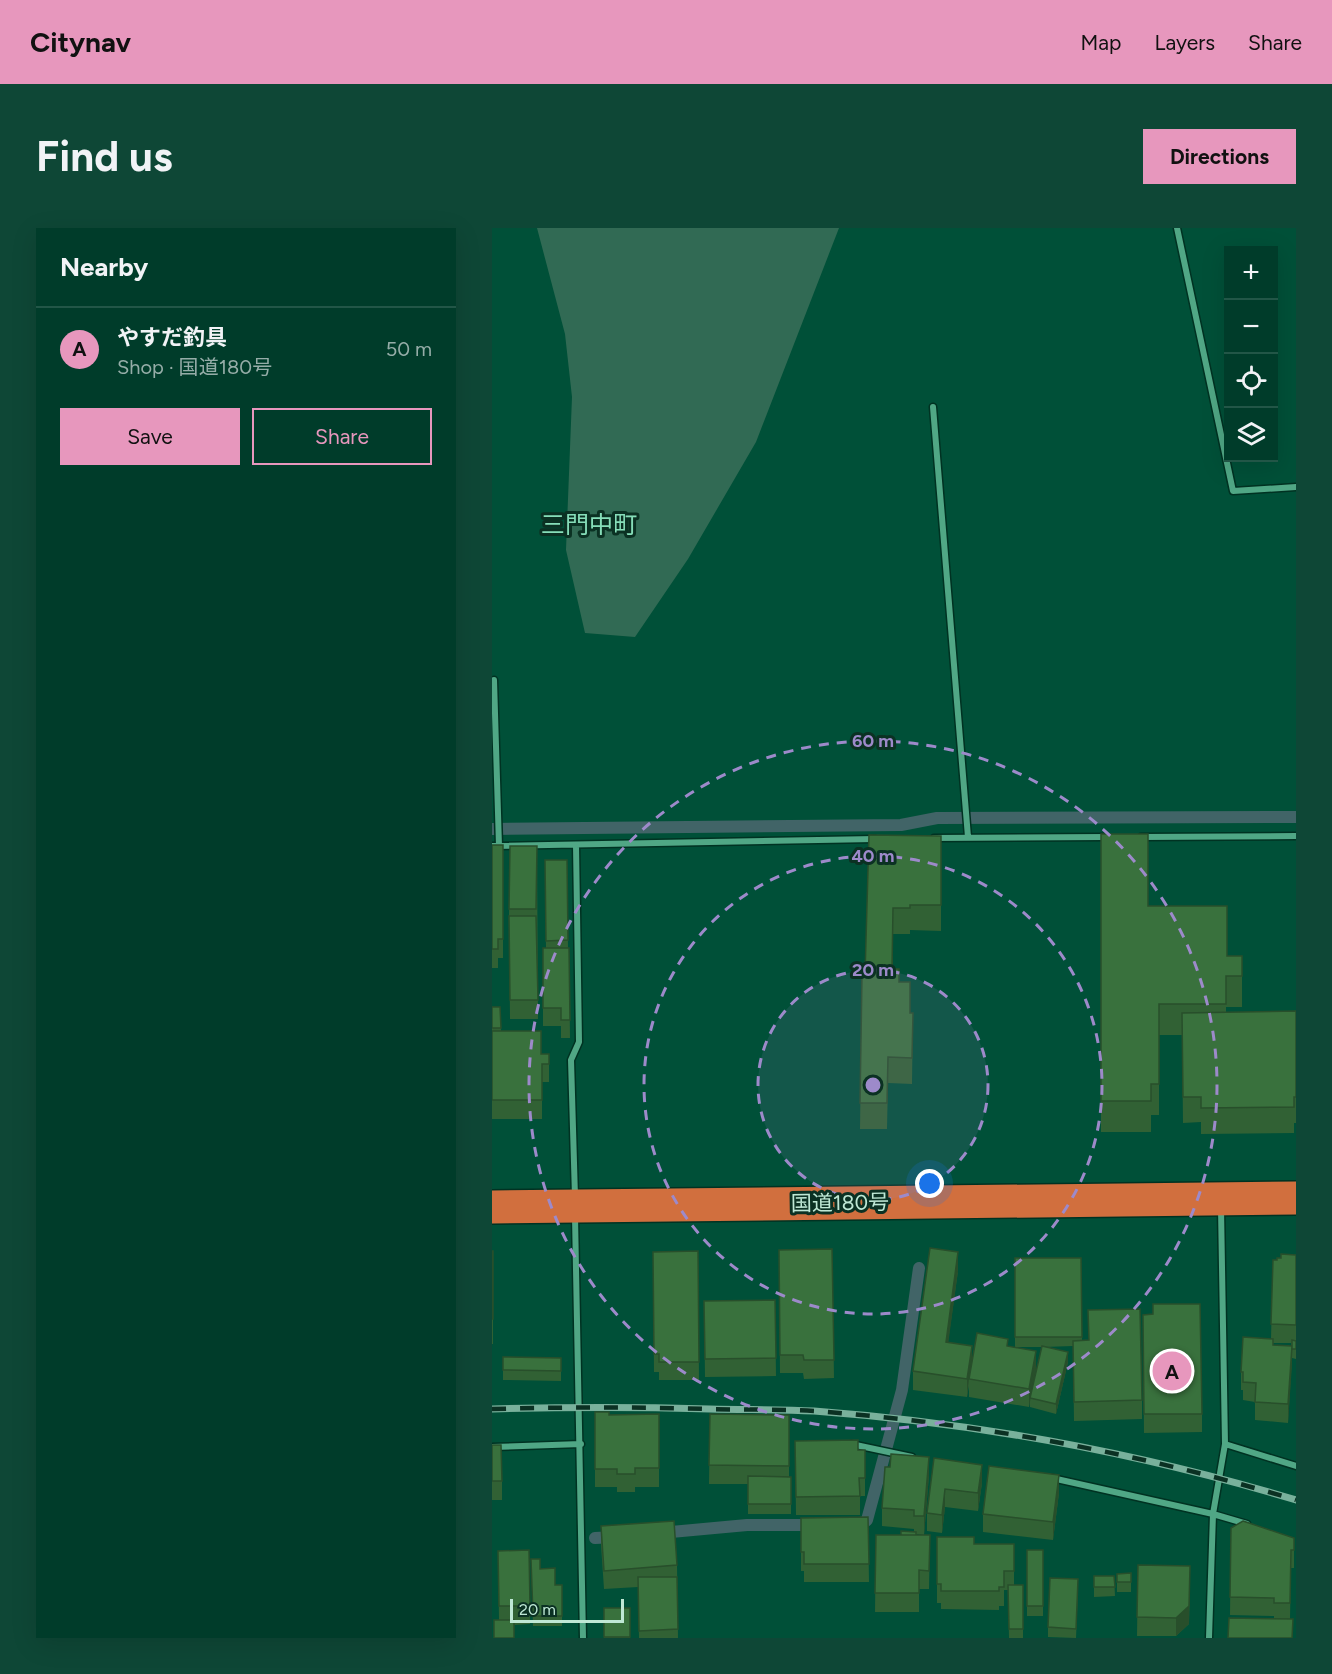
<!DOCTYPE html>
<html lang="en">
<head>
<meta charset="utf-8">
<style>
	body { margin:0; font-family:Figtree,"Noto Sans JP",sans-serif; background:#0e4736; color:#f1f3f6 }
	.controls { position:absolute; right:18px; top:18px; display:grid; overflow:hidden; border-radius:0px; box-shadow:0 6px 24px #0002 }
	.controls button { width:54px; height:54px; display:grid; place-items:center; padding:0; border:0; border-bottom:2px solid #225647; background:#003c2a; color:#f1f3f6; font:30px sans-serif }
	.scale { position:absolute; left:18px; bottom:15px; width:114px; box-sizing:border-box; padding-left:6px; border:3px solid #bfe8d5; border-top:0; font-size:16px; line-height:21px; white-space:nowrap; color:#bfe8d5; -webkit-text-stroke:4px #0b3123; paint-order:stroke }
	.you { position:absolute; left:438px; top:956px; width:21px; height:21px; margin:-15px; border:4px solid #fff; border-radius:50%; background:#1a73e8; box-shadow:0 0 0 9px #1a73e833 }
	.badge { display:grid; place-items:center; width:39px; height:39px; border-radius:50%; background:#e797bd; color:#111; font-size:20px; font-weight:700 }
	.pin { position:absolute; translate:-50% -50%; border:3px solid #fff; box-shadow:0 2px 6px #0006 }
	.list { margin:0; padding:0; list-style:none }
	h2 { display:flex; justify-content:space-between; align-items:center; height:78px; margin:0; padding:0 24px; font-size:26px }
	h2 small { font-size:20px; font-weight:400; color:#95ada8 }
	.list li { display:grid; grid-template-columns:39px 1fr auto; gap:18px; align-items:center; box-sizing:border-box; height:84px; padding:0 24px; border-top:2px solid #225647 }
	.list b { display:block; font-size:22px; white-space:nowrap }
	.list p { margin:0; font-size:20px; white-space:nowrap; color:#95ada8 }
	.list em { font-size:20px; font-style:normal; color:#95ada8 }
	.actions { display:flex; gap:12px; padding:18px 24px }
	.actions a { flex:1; padding:14px 0; border:2px solid #e797bd; border-radius:0px; text-align:center; font-size:21px; color:#e797bd }
	.actions .main { background:#e797bd; color:#111 }
	.icon { flex:none; width:33px; height:33px; fill:none; stroke:currentColor; stroke-width:2; stroke-linecap:round; stroke-linejoin:round }
	.map { position:relative; flex:none; width:804px; height:1410px; overflow:hidden; border-radius:0px }
	header { display:flex; align-items:center; gap:36px; box-sizing:border-box; height:84px; padding:0 30px; background:#e797bd; color:#111 }
	header strong { font-size:28px }
	nav { display:flex; gap:33px; margin-inline-start:auto; font-size:21px }
	.intro { display:flex; align-items:center; justify-content:space-between; box-sizing:border-box; height:144px; padding:0 36px }
	h1 { margin:0; font-size:42px }
	.button { padding:15px 27px; border-radius:0px; background:#e797bd; color:#111; font-size:21px; font-weight:700 }
	main { display:flex; gap:36px; padding:0 36px }
	aside { flex:1; background:#003c2a; border-radius:0px; box-shadow:0 6px 24px #0002 }
	.map>svg:first-child { display:block }
</style>
</head>
<body>
<header>
<strong>Citynav</strong>
<nav><a>Map</a><a>Layers</a><a>Share</a></nav>
</header>
<div class="intro"><h1>Find us</h1><a class="button">Directions</a></div>
<main>
<aside>
<h2>Nearby<small></small></h2>
<ul class="list">
<li><span class="badge">A</span><div><b>やすだ釣具</b><p>Shop · 国道180号</p></div><em>50 m</em></li>
</ul>
<div class="actions"><a class="main">Save</a><a>Share</a></div>
</aside>
<div class="map">
<svg width="804" height="1410" viewBox="0 0 804 1410">
	<rect width="100%" height="100%" fill="#005038"/>
	<path fill="#316a54" d="M45,0H347L264,214L196,331L143,409L93,405L74,322L80,169L73,106Z"/>
	<g fill="none" stroke-linecap="round" stroke-linejoin="round">
		<path stroke="#416467" stroke-width="12" d="M0,601L409,597L445,590L804,589
			M362,1296H370L375,1292L410,1162L427,1040
			M168,1305L255,1297H324
			M103,1310L123,1309"/>
		<defs>
			<path id="street" d="M685,0L741,263L804,259
				M441,179L476,609
				M2,452L7,618
				M649,609L804,608
				M442,610L614,609
				M0,618L383,611
				M83,969L79,832L87,814L84,617
				M83,988L91,1410
				M359,1216L420,1229
				M733,1216L804,1238
				M0,1219L89,1216
				M560,1250L721,1286L755,1296
				M717,1410L721,1286L733,1216L729,980"/>
			<path id="highway" d="M0,979L804,970"/>
		</defs>
		<use href="#street" stroke="#003222" stroke-width="9"/>
		<use href="#highway" stroke="#003222" stroke-width="36"/>
		<use href="#street" stroke="#50a785" stroke-width="6"/>
		<use href="#highway" stroke="#d16f3e" stroke-width="33"/>
		<defs>
			<path id="rail" d="M0,1181C73,1179 145,1179 218,1181C253,1182 288,1181 322,1183C485,1195 648,1225 804,1272"/>
		</defs>
		<use href="#rail" stroke="#79b19c" stroke-width="7"/>
		<use href="#rail" stroke="#0b3123" stroke-width="4.5" stroke-dasharray="14" stroke-linecap="butt"/>
	</g>
	<path fill="#316134" fill-rule="evenodd" d="M609,606L656,678L735,728H750V779H734V785L804,783V895H802V905L709,906V894L691,895L690,807H667V887H659V904H609Z
		M377,607L449,608V703L418,702V706H401V741L407,754L418,785H421L420,856L396,855L395,901H368L370,747H373Z
		M0,617H11V730H6V740H0Z
		M18,618H45L46,791H18L17,688Z
		M53,632H75L76,720H77L78,810H69V798H51V720H54Z
		M0,779H8L9,803L49,826H57V854H50V891H0Z
		M340,1021L342,1150L312,1151L311,1145H288L287,1022Z
		M0,1023H1V1116H0Z
		M206,1023L207,1152H167V1144H162L161,1024Z
		M804,1027V1131L800,1130L796,1195L763,1192V1174L751,1172V1162H749V1144L779,1111L781,1032H785L789,1030ZM781,1115H799V1118L781,1117Z
		M523,1030H589L590,1112H597L596,1082L650,1172V1191L582,1193L581,1118L552,1119L576,1134L564,1186L538,1179V1171L537,1179L477,1169V1158L475,1169L421,1162V1143L466,1043L456,1114L480,1132L516,1118L544,1141L539,1166L550,1119H523Z
		M283,1072L284,1148L213,1149L212,1073Z
		M651,1087L710,1186V1204L652,1205Z
		M11,1129L69,1130V1153L11,1152Z
		M103,1184L117,1187L167,1186V1259H143V1264H125V1259H103Z
		M218,1186L297,1187V1249H299V1286H256V1256H217Z
		M303,1213L366,1222H373V1268H368V1287H304Z
		M0,1217L10,1253V1272H0Z
		M442,1230L490,1255L486,1283L453,1279L450,1305L435,1303V1285Z
		M437,1247L432,1307L424,1306V1307H438L437,1361H427V1384H383L384,1307H409L422,1304V1301L390,1298V1280Z
		M567,1265L561,1312L491,1304V1286Z
		M376,1289L377,1354H312V1343H309V1290Z
		M109,1298L185,1337L186,1410H147L146,1359L112,1361L109,1317Z
		M739,1300L802,1310V1340H799L798,1391H782V1388L738,1387Z
		M445,1309L482,1316H522V1357H531V1410H517L516,1362H512V1378H507V1382L449,1381V1375H445Z
		M37,1322L38,1396L22,1397L7,1392L6,1323Z
		M535,1322H551V1388H535Z
		M39,1331L63,1357H70V1398H41Z
		M646,1337L698,1357L697,1396L684,1408H645Z
		M639,1345V1364H625V1346Z
		M602,1348H622L623,1368L602,1369Z
		M586,1361L584,1410L556,1409V1399Z
		M112,1380H138V1410H112Z"/>
	<path fill="#284f2b" d="M466,1024V1043L454,1132V1114Z
		M480,1118V1136L477,1151L475,1169V1151Z
		M800,1118V1137L796,1195V1176Z
		M544,1123V1141L537,1179V1161Z
		M576,1124V1134L564,1186V1176Z
		M437,1229V1247L432,1307V1288Z
		M490,1237V1255L486,1283V1265Z
		M567,1247V1265L561,1312V1294Z
		M453,1261V1279L450,1305V1287Z
		M698,1338L697,1396L684,1408V1390Z"/>
	<path fill="#39713d" stroke="#284f2b" stroke-width="1.5" d="M609,606H656V678H735V728H750V748H734V776H667V856H659V873H609Z
		M377,607L449,608V677H418V680H401L400,741H407V754H418V785H421L420,830L396,829L395,875H368L370,747H373Z
		M0,617H11V711H6V721H0Z
		M18,618H45L44,681H17Z
		M53,632H75L76,712L54,713Z
		M17,688H44L46,772H18Z
		M51,720H77L78,792H69V780H51Z
		M0,779H8L9,800H0Z
		M804,783V869H802V879L709,880V869H691L690,785Z
		M0,803H49V826H57V836H50V872H0Z
		M438,1020L466,1024L454,1114L480,1118L475,1151L421,1143Z
		M340,1021L342,1132H312L311,1127H288L287,1022Z
		M0,1023H1V1091H0Z
		M206,1023L207,1134H167V1126H162L161,1024Z
		M789,1026L804,1027V1097L779,1096L781,1032H785V1030H789Z
		M523,1030H589L590,1109H523Z
		M283,1072L284,1130L213,1131L212,1073Z
		M661,1076H708L710,1186H652L651,1087L661,1086Z
		M648,1081L650,1172L582,1174L581,1113L597,1112L596,1082Z
		M485,1105L516,1111L515,1118L544,1123L537,1161L477,1151Z
		M751,1109L781,1111V1117L800,1118L796,1176L763,1174L764,1155L751,1154V1144H749Z
		M800,1112L804,1113V1121H800Z
		M550,1118L576,1124L564,1176L538,1170Z
		M11,1129L69,1130V1143L11,1142Z
		M103,1184H117V1187L167,1186V1240H143V1246H125V1241H103Z
		M218,1186L297,1187V1238L217,1237Z
		M366,1212V1222H373V1250H367L368,1268L304,1269L303,1213Z
		M0,1217H9L10,1253H0Z
		M399,1226L437,1229L432,1288H422V1282L390,1280L393,1239H398Z
		M442,1230L490,1237L486,1265L453,1261L450,1287L435,1285Z
		M497,1238L567,1247L561,1294L491,1286Z
		M256,1248L299,1249V1276H256Z
		M376,1289L377,1336H312V1324H309V1290Z
		M182,1293L185,1337L112,1343L109,1298Z
		M751,1293L802,1310V1322H799L798,1375H782V1370L738,1369L739,1300Z
		M409,1303L424,1304V1307H409Z
		M384,1307H438L437,1343L427,1342V1365H383Z
		M445,1309H482V1316H522V1343H512V1359H507V1363H449V1356H445Z
		M37,1322L38,1378H7L6,1323Z
		M535,1322H551V1378H535Z
		M39,1331H48V1341L63,1340V1357H70V1388H41Z
		M646,1337L698,1338L697,1378L684,1390L645,1389Z
		M639,1345V1354H625V1346Z
		M602,1348H622L623,1359H602Z
		M146,1349H185L186,1401L147,1403Z
		M558,1350L586,1351L584,1401L556,1399Z
		M516,1357H531V1401H517Z
		M112,1380H138V1409H112Z
		M737,1390L801,1391L800,1410H736Z
		M2,1392H22V1410H2Z"/>
	<circle cx="381" cy="857" r="115" fill="#9d8aca" fill-opacity=".12"/>
	<g fill="none" stroke="#9d8aca" stroke-width="3" stroke-dasharray="10 8">
		<circle cx="381" cy="857" r="115"/>
		<circle cx="381" cy="857" r="229"/>
		<circle cx="381" cy="857" r="344"/>
	</g>
	<g text-anchor="middle" stroke-width="6" stroke-linejoin="round" paint-order="stroke">
		<g font-size="21" fill="#bfe8d5" stroke="#0b3123">
			<text transform="translate(348 975) rotate(-1)" y="7">国道180号</text>
		</g>
		<g font-size="24" fill="#86deb9" stroke="#0b3123">
			<text x="97" y="305">三門中町</text>
		</g>
	</g>
	<circle cx="381" cy="857" r="9" fill="#9d8aca" stroke="#0b3123" stroke-width="3"/>
	<g font-size="18" text-anchor="middle" font-weight="bold" fill="#9d8aca" stroke="#0b3123" stroke-width="6" stroke-linejoin="round" paint-order="stroke">
		<text x="381" y="519">60 m</text>
		<text x="381" y="634">40 m</text>
		<text x="381" y="748">20 m</text>
	</g>
</svg>
<div class="controls">
<button>+</button>
<button>−</button>
<button><svg class="icon" aria-label="locate" viewBox="0 0 24 24"><circle cx="12" cy="12" r="6"/><path d="M12 2v4M12 18v4M2 12h4M18 12h4"/></svg></button>
<button><svg class="icon" aria-label="layers" viewBox="0 0 24 24"><path d="M12 4l9 5-9 5-9-5zM3 14l9 5 9-5"/></svg></button>
</div>
<div class="scale">20 m</div>
<div class="you"></div>
<div class="pin badge" style="left:680px;top:1143px">A</div>
</div>
</main>
</body>
</html>
